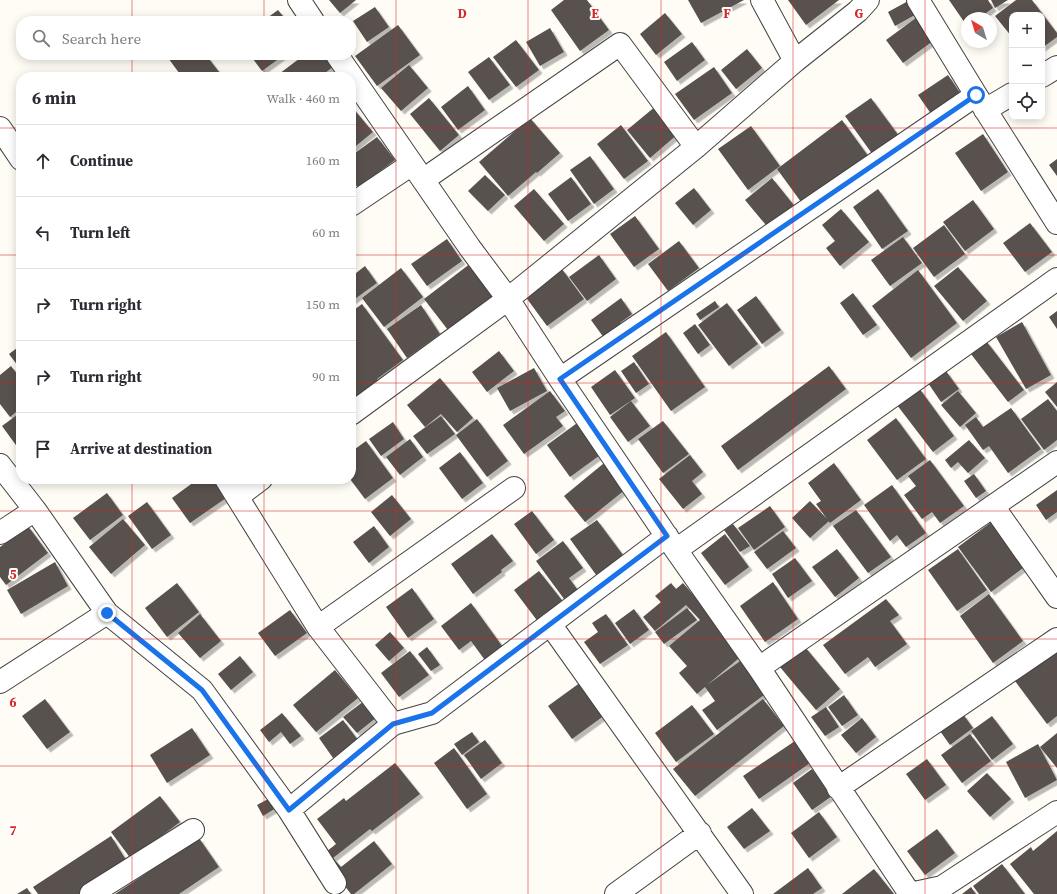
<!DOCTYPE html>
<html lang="en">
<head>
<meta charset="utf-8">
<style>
	body { margin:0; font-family:"Source Serif 4",serif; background:#f7f7f7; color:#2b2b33 }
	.controls { position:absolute; right:12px; top:12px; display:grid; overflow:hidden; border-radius:8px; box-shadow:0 2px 10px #0003 }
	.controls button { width:36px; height:36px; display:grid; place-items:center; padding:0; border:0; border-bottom:1px solid #e1e1e2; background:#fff; color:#2b2b33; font:20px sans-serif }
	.compass { position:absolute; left:961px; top:12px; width:36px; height:36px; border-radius:50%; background:#fff; box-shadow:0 2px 10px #0003; rotate:322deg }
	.stop { position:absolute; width:12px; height:12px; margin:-9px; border:3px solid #1a73e8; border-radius:50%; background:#fff }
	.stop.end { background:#1a73e8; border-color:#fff; box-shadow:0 1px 4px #0008 }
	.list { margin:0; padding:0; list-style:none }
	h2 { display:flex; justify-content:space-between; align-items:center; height:52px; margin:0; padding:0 16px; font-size:17px }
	h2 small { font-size:13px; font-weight:400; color:#7c7c81 }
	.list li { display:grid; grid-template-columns:26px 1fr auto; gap:12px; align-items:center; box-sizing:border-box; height:72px; padding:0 16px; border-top:1px solid #e1e1e2 }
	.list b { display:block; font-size:15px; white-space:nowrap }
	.list em { font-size:13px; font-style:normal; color:#7c7c81 }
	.icon { flex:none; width:22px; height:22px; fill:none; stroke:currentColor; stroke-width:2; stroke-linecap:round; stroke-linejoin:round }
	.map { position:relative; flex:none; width:1057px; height:894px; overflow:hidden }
	.search { position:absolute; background:#fff; box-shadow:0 2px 10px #0003; left:16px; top:16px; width:340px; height:44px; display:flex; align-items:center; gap:10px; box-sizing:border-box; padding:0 14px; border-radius:16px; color:#7c7c81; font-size:15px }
	.panel { position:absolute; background:#fff; box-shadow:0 2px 10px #0003; left:16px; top:72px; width:340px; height:412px; border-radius:16px }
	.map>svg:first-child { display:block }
</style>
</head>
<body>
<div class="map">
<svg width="1057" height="894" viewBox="0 0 1057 894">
	<defs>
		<filter id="shadow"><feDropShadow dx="3.5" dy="3.5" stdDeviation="0" flood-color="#0004"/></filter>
	</defs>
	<rect width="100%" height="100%" fill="#fefcf5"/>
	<path fill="#58514e" filter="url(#shadow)" d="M329,0H356L340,13Z
		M564,0H587L609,30L580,51L551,10Z
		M688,0H744L701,23Z
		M788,0H839L806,25Z
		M910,0L922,11L895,26L888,12Z
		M949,0H988L993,8L979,18H967V26Z
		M991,0H1008L995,8Z
		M1016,0H1032L1057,33V37L1042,48V15H1012V37L995,16Z
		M375,7L389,27L367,42L353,21Z
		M278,10L287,21H263Z
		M665,13L682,34L656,55L640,34Z
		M920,15L937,38L903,63L886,40Z
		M398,25L420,55L377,86L355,56Z
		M550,28L564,52L540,66L526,42Z
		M516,40L539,70L516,87L493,57Z
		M692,42L705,60L677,81L664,62Z
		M747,49L762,68L736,89L721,70Z
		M166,55H206L223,77H182Z
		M250,55H284L262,71Z
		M304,55H325L334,66L320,77H275Z
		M489,57L510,85L489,100L468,72Z
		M409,65L428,88L401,111L381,88Z
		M714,67L732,93L694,120L675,94Z
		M330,73L333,77H325Z
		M948,75L965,100L936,121L918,95Z
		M468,86L485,110L458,130L441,107Z
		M429,98L459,135L440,151L410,114Z
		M871,98L899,136L873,155L845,116Z
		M656,106L679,133L650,158L627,130Z
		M352,107L373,132L351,150V108Z
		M530,118L560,153L537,173L536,172L508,196L479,162Z
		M842,120L869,157L804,206L777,169Z
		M621,125L648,161L624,179L597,144Z
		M751,126L780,166L748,190L718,149Z
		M983,134L1008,172L981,191L955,153Z
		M377,137L395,160L358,188L351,179V156Z
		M590,156L614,189L594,204L570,170Z
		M1057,159V176L1049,165Z
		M485,175L505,195L488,211L468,191Z
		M571,177L591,204L568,221L548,194Z
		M772,178L797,209L771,231L745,200Z
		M694,188L711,210L693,225L675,203Z
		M534,189L564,224L544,241L514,206Z
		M878,189L908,231L882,249L853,207Z
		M973,200L994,229L965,251L943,222Z
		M841,209L869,242L840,266L826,248L835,241L822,225Z
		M635,216L659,249L634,267L610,234Z
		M1030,223L1052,252L1025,272L1003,243Z
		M944,225L965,254L934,277L913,248Z
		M903,237L922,263L890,286L871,260Z
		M447,239L462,261L427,286L411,264Z
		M679,241L699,268L668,291L648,264Z
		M599,255L616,279L587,301L569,277Z
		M471,263L495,294L448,330L424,299Z
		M365,266L377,283L352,301L351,277Z
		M958,267L987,301L963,321L934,286Z
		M401,268L423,297L384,327L362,298Z
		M562,269L584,299L547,326L525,296Z
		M918,270L957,323L911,358L872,306Z
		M853,293L877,325L863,335L840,303Z
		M756,296L781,330L762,344L737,310Z
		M621,298L632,314L620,323L625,330L607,342L591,320Z
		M715,301L719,307L700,320L696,314Z
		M727,303L758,344L729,366L698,325Z
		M362,304L403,360L377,379L380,384L351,406V343L354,341L351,337V312Z
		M421,305L440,334L407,358L387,329Z
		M1057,311V329L1049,317Z
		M1022,322L1051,375L1026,389L996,337Z
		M695,324L710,345L698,354L683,333Z
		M666,332L705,387L671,411L632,356Z
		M987,342L1024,390L1008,402L971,354Z
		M21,345V370L9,354Z
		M499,351L514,371L487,392L472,372Z
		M634,362L649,384L636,393L621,371Z
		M11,366L21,379V408L10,417L0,404V375Z
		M829,366L846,389L738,470L721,446Z
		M534,368L547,391L510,411L497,388Z
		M615,370L635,398L610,415L591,387Z
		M946,371L959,389L941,402L928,383Z
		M440,378L473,418L457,432L441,414L425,427L407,405Z
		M1057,382V407L1045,392Z
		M919,388L954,436L933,452L897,405Z
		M550,391L565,411L556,417L563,426L524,454L503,425Z
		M958,391L976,413L960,427L941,405Z
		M1048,399L1057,411V440L1044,450L1021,419Z
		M631,401L650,426L628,442L610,417Z
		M1011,408L1041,449L1008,473L989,446L983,450L965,425L976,417L983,427Z
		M21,412V452L2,426Z
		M441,416L455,434L427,454L413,436Z
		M584,418L607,450L570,477L547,445Z
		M896,418L926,459L897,480L867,440Z
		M477,419L508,461L487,477L456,435Z
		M663,421L689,454L663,473L638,439Z
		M393,422L404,439L381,456L369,439Z
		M410,439L423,457L400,475L386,457Z
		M969,440L985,458L968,473L958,462L951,468L945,460Z
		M366,441L393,478L365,499L350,479H351V452Z
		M460,452L483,483L462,499L439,468Z
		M690,455L703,472L692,481L702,494L683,509L659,479Z
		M609,459L631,485L585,522L564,496Z
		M930,460L964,506L940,523L932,512L922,519L904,495L916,486L908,476Z
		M834,463L861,500L830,523L816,504L821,501L808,483Z
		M974,474L986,491L976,498L964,481Z
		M198,479H217L229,496L190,523L172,498Z
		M892,485L926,533L906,547L897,535L890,541L864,505Z
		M1057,490V512L1046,520L1036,505Z
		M107,493L123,515L90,540L73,518Z
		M392,495L411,519L390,536L371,512Z
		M810,501L829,521L810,538L792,518Z
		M147,502L171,535L152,549L128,516Z
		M770,506L785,527L754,550L738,528Z
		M856,510L891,557L868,573L833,526Z
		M532,511L554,540L536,554L514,524Z
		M123,519L145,545L111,574L89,547Z
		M597,520L629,563L602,583L570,539Z
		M994,520L1027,565L991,592L958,547Z
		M733,524L750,546L740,552L724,530Z
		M28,526L48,553L6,585L0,577V547Z
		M374,526L389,547L369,563L353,542Z
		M783,531L796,548L767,569L754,552Z
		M492,534L513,561L501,570L502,572L473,594L451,564Z
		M725,534L749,567L725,585L701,553Z
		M563,541L583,568L569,578L580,593L567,603L536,561Z
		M837,549L859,578L835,597L812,567Z
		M958,549L987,590L957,611L928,570Z
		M795,558L812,581L788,598L772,574Z
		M55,562L68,586L21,614L7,590Z
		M539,571L565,604L539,623L514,590Z
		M773,582L798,619L765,642L740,606Z
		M177,583L199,612L167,637L145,608Z
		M671,583L676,589L683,583L744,654L707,685L743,659L768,692L717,730L702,710L715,701L705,687L697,694L679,673L687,666L669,646L700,620L686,605L655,631L643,617L661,602L655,596Z
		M412,588L434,619L408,638L386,607Z
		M989,594L1023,641L993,663L960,616Z
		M886,599L899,615L890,621L907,644L875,667L868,657L845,674L823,645Z
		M471,603L505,650L487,663L471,641L459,650L441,626Z
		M687,608L697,620L664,644L655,632Z
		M634,609L649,630L630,644L615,623Z
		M290,610L307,633L275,656L258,633Z
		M200,614L221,641L200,658L178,633Z
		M606,614L628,645L600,664L584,642L598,632L592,623Z
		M390,632L404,648L389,661L375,645Z
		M427,647L440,665L431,671L418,654Z
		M805,647L840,689L816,710L780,667Z
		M410,651L429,675L399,697L381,673Z
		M1057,651V716L1047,724L1015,681Z
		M240,656L253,672L231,690L218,674Z
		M335,670L358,698L316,732L293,705Z
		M581,682L605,715L572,739L548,706Z
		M844,695L858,715L842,726L828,707Z
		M45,699L70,732L47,749L22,716Z
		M763,699L784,726L695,796L673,769Z
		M364,701L377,717L357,733L343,717Z
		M692,705L714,734L676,762L655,733Z
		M826,707L839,727L825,736L811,717Z
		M282,713L301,736L290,744L281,732L269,742L260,730Z
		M963,714L973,728L950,745L940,731Z
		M992,716L1013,744L992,760L971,731Z
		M862,718L876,737L856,753L841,735Z
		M343,720L358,740L333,758L319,738Z
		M192,728L210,755L167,783L150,755Z
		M472,732L479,742L462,755L454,744Z
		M1057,733V768L1040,747Z
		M970,734L991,761L962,783L941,755Z
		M485,740L502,763L481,779L464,755Z
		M795,741L810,763L759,799L743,776Z
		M1038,744L1057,780L1025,798L1006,762Z
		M454,748L487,794L467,809L434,763Z
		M927,759L946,785L925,800L906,774Z
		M395,763L420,794L372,831L370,829L333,858L341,867L374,841L392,864L354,894H351L321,856L336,844L317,819L344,798L346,801Z
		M812,769L832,796L812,810L793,783Z
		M987,773L1011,799L990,817L967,791Z
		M160,796L180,822L131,859L111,832Z
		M270,798L276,808L263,816L257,805Z
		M752,808L770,831L744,849L727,827Z
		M819,812L837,837L809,858L791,833Z
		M937,829L955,853L925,875L907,851Z
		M1057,831V894H1034L1010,864L1031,847L1033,851Z
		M111,836L128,863L81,894H38L33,887Z
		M199,838L219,867L179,894H115Z
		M1002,864L1025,894H979L973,886Z
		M808,868L822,888L813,894H773Z
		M874,869L894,894H842Z
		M971,887L976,894H962Z
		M27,888L31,894H17Z"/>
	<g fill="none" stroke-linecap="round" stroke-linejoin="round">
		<defs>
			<path id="street" d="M299,0L313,21
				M762,0L795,61
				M918,0L976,95L1057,223
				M337,55L470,248L508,299L560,379L676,550L759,668L910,894
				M1042,76L1057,67
				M985,110L1012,94
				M0,128L21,159
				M423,180L620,44L696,147
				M351,205L412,164
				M560,379L976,95
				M351,414L508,299L696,147L795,61L858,11L868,0
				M0,465L35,510L107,613L202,690L289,810L393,724
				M226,479L318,627L393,724L432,713L667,536
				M237,497L261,479
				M993,506L1057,597
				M0,533L35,510
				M676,550L1057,279
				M550,624L742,894
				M318,627L514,488
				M759,668L1057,462
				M0,682L107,613
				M838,788L1057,639
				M289,810L335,883
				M91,894L193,830
				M616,894L700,833
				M910,894L942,887L1057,812"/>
		</defs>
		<use href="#street" stroke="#434343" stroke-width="24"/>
		<use href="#street" stroke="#fff" stroke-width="22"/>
	</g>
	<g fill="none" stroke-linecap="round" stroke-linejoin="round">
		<path stroke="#1a73e8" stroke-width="5" d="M107,613L202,690L289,810L393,724L432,713L667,536L560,379L976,95"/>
	</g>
	<path fill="none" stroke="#d62828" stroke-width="1" stroke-opacity="0.55" d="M132,0V21M264,0V21M396,0V894M528,0V894M661,0V894M793,0V894M925,0V894M132,55V77M264,55V77M0,128H21M351,128H1057M0,255H21M351,255H1057M0,383H21M351,383H1057M132,479V894M264,479V894M0,511H1057M0,639H1057M0,766H1057"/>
	<g font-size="13" text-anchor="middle" font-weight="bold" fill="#d62828" stroke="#fff" stroke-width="4" stroke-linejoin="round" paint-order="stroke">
		<text x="462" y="18">D</text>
		<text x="595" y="18">E</text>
		<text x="727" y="18">F</text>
		<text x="859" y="18">G</text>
		<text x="13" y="579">5</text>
		<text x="13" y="707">6</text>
		<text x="13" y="835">7</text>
	</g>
</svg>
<div class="controls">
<button>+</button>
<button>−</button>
<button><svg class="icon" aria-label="locate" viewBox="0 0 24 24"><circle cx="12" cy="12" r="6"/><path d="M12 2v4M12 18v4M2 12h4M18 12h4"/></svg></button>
</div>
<svg class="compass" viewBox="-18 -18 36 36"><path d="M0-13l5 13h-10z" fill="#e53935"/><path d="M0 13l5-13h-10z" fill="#7c7c81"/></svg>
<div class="stop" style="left:976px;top:95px"></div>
<div class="stop end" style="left:107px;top:613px"></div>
<div class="search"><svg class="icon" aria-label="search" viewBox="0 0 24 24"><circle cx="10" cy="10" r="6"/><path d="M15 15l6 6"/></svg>Search here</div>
<section class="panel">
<h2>6 min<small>Walk · 460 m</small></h2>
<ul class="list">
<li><svg class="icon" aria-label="ahead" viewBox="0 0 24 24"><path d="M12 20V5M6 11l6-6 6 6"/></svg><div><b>Continue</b></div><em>160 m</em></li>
<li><svg class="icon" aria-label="left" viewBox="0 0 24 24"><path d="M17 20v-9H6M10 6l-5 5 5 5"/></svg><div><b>Turn left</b></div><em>60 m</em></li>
<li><svg class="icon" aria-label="right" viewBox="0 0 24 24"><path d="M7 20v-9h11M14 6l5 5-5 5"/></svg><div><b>Turn right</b></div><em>150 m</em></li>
<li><svg class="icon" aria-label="right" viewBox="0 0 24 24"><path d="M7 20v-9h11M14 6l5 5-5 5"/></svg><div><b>Turn right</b></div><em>90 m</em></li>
<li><svg class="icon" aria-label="arrive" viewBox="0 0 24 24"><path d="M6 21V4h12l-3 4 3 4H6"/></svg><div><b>Arrive at destination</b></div></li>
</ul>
</section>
</div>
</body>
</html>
